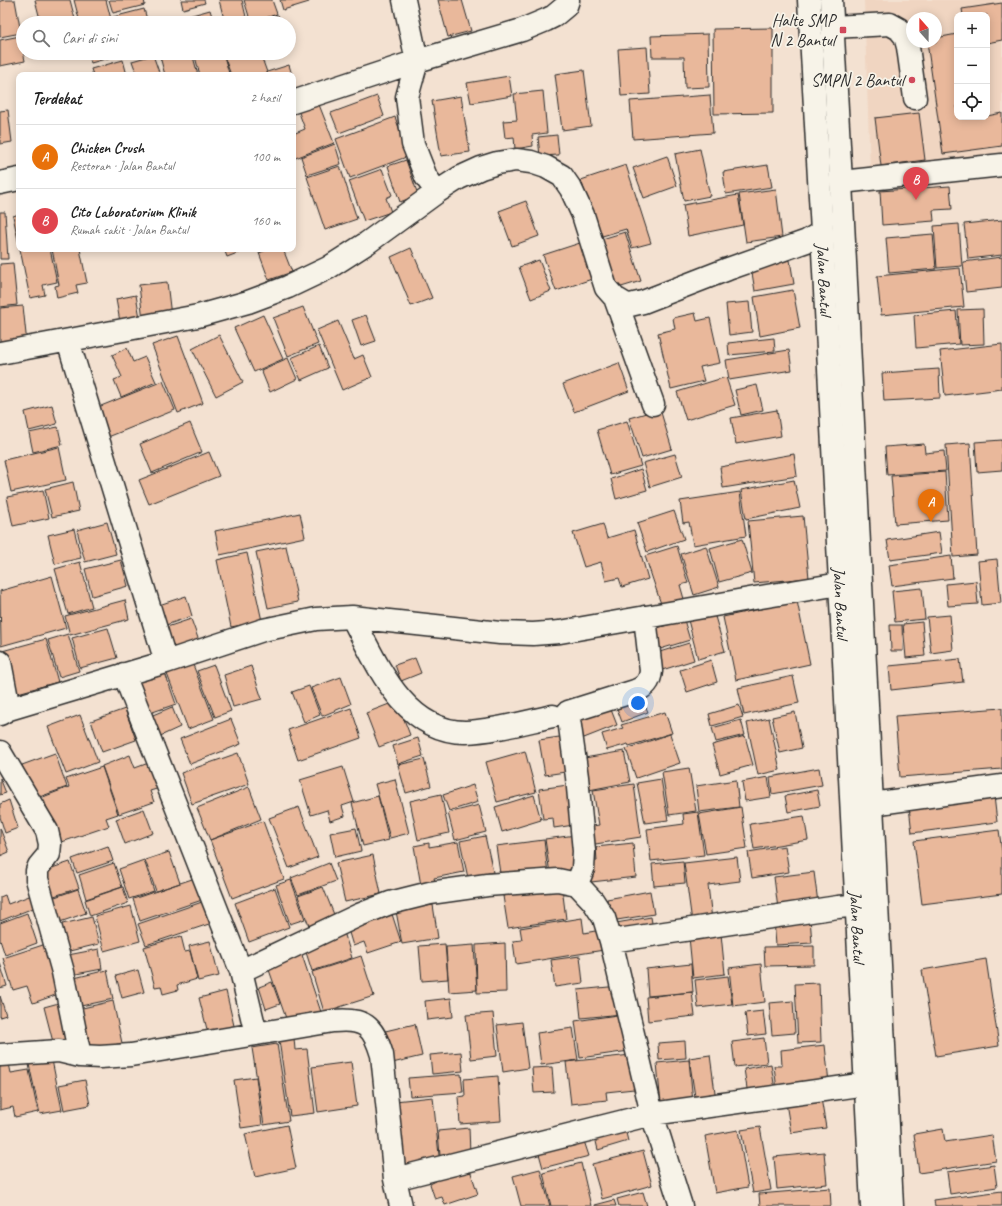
<!DOCTYPE html>
<html lang="id">
<head>
<meta charset="utf-8">
<style>
	body { margin:0; font-family:Caveat,sans-serif; background:#f2f2f2; color:#222 }
	.controls { position:absolute; right:12px; top:12px; display:grid; overflow:hidden; border-radius:8px; box-shadow:0 2px 10px #0003 }
	.controls button { width:36px; height:36px; display:grid; place-items:center; padding:0; border:0; border-bottom:1px solid #e0e0e0; background:#fff; color:#222; font:20px sans-serif }
	.compass { position:absolute; left:906px; top:12px; width:36px; height:36px; border-radius:50%; background:#fff; box-shadow:0 2px 10px #0003; rotate:339deg }
	.you { position:absolute; left:638px; top:703px; width:14px; height:14px; margin:-10px; border:3px solid #fff; border-radius:50%; background:#1a73e8; box-shadow:0 0 0 6px #1a73e833 }
	.badge { display:grid; place-items:center; width:26px; height:26px; border-radius:50%; background:#d1495b; color:#fff; font-size:13px; font-weight:700 }
	.pin { position:absolute; translate:-50% -33px; filter:drop-shadow(0 1px 2px #0008) }
	.pin::after { content:''; position:absolute; top:21px; width:14px; height:12px; background:inherit; clip-path:polygon(0 0,100% 0,50% 100%) }
	.list { margin:0; padding:0; list-style:none }
	h2 { display:flex; justify-content:space-between; align-items:center; height:52px; margin:0; padding:0 16px; font-size:17px }
	h2 small { font-size:13px; font-weight:400; color:#767676 }
	.list li { display:grid; grid-template-columns:26px 1fr auto; gap:12px; align-items:center; box-sizing:border-box; height:64px; padding:0 16px; border-top:1px solid #e0e0e0 }
	.list b { display:block; font-size:15px; white-space:nowrap }
	.list p { margin:0; font-size:13px; white-space:nowrap; color:#767676 }
	.list em { font-size:13px; font-style:normal; color:#767676 }
	.icon { flex:none; width:22px; height:22px; fill:none; stroke:currentColor; stroke-width:2; stroke-linecap:round; stroke-linejoin:round }
	.map { position:relative; flex:none; width:1002px; height:1206px; overflow:hidden }
	.search { position:absolute; background:#fff; box-shadow:0 2px 10px #0003; left:16px; top:16px; width:280px; height:44px; display:flex; align-items:center; gap:10px; box-sizing:border-box; padding:0 14px; border-radius:22px; color:#767676; font-size:15px }
	.panel { position:absolute; background:#fff; box-shadow:0 2px 10px #0003; left:16px; top:72px; width:280px; height:180px; border-radius:8px }
	.map>svg:first-child { display:block }
</style>
</head>
<body>
<div class="map">
<svg width="1002" height="1206" viewBox="0 0 1002 1206">
	<rect width="100%" height="100%" fill="#f3e1d1"/>
	<filter id="ink" filterUnits="userSpaceOnUse"><feTurbulence type="fractalNoise" baseFrequency=".025" numOctaves="2"/><feDisplacementMap in="SourceGraphic" scale="8" xChannelSelector="R" yChannelSelector="G"/><feConvolveMatrix kernelMatrix="1 2 1 2 8 2 1 2 1" color-interpolation-filters="sRGB"/></filter>
	<g filter="url(#ink)">
		<path fill="#f0d5c1" fill-rule="evenodd" d="M864,0H1002V152L870,169ZM957,15H987V117H957ZM912,18H936V42H912Z"/>
		<path fill="#e9b89b" stroke="#2b2b2b" d="M5,0H15L21,33L0,37V1Z
			M35,0H70L76,23H41Z
			M74,0H106L112,23H80Z
			M109,0H144L145,5L113,13Z
			M181,0H204L205,3L183,9Z
			M219,0H242L247,21L241,23H225Z
			M244,0H272L277,14L251,23Z
			M280,0H309V2L283,10Z
			M438,0H462L471,31L448,37Z
			M1002,3V40L987,43V15H963L962,9Z
			M144,9L148,23H114L113,17Z
			M210,10L214,23H187L185,17Z
			M278,15L281,23H254Z
			M773,28V113L714,114L713,29Z
			M708,34L709,87L685,88L684,57H652L651,36Z
			M957,34V117H987V116L1002,113V146L943,154L927,42H936V38Z
			M20,36L25,61L0,66V40Z
			M647,47L650,94L621,96L618,49Z
			M88,53H111L112,57L91,63Z
			M159,53H192L198,75H165Z
			M194,53H223L229,73L220,75H200Z
			M235,53H260L268,75H231L224,56Z
			M153,55L160,75H137L132,61Z
			M123,60L127,75H93L91,69Z
			M289,65L292,75H268L267,72Z
			M584,70L591,126L562,130L555,74Z
			M509,76L512,96L471,103L467,83Z
			M543,91L547,133L532,135L533,146L515,149L514,137L505,138L503,121L517,120L514,94Z
			M710,95L713,133L633,139L630,101Z
			M377,96L384,116L339,133L331,113Z
			M461,96L470,152L441,156L432,101Z
			M318,102L334,143L293,159V134L305,129L298,110Z
			M8,110L12,142L0,144V111Z
			M919,113L925,160L881,166L875,118Z
			M395,117L409,156L350,178L336,139Z
			M557,135L559,155L540,156L538,137Z
			M335,144L341,164L307,175L301,157Z
			M700,149L710,196L684,201L675,154Z
			M667,156L677,186L644,198L633,168Z
			M406,160L418,195L400,202L388,166Z
			M626,165L651,243L632,248L626,229L599,237L581,180Z
			M768,165L772,187L726,194L723,172Z
			M340,166L357,219L325,230L307,177Z
			M382,169L392,195L386,198L391,212L364,221L349,181Z
			M950,186L952,209L933,210L934,221L882,225L880,191Z
			M776,189L782,237L746,242L739,194Z
			M738,195L743,225L688,236L683,205Z
			M526,201L539,236L512,246L499,211Z
			M0,212H5L8,259H0Z
			M19,214V245L13,216Z
			M1002,220V255L968,259L964,224Z
			M959,224L962,266L937,268L934,226Z
			M625,232L641,281L618,288L602,239Z
			M933,234L936,269L889,273L886,238Z
			M580,243L592,279L556,291L543,255Z
			M411,248L432,298L411,306L391,257Z
			M20,249H50L57,282L43,285L45,295L30,298Z
			M52,249H80L87,283L76,285L78,293L57,298L55,286L59,285Z
			M224,249H248L227,257Z
			M269,249H283L292,272L269,280L259,253Z
			M1002,257V288L966,292L963,262Z
			M539,260L551,291L531,299L519,267Z
			M790,260L794,284L755,291L751,267Z
			M13,263L17,305L0,307V264Z
			M960,268L964,307L881,315L877,276Z
			M167,282L171,316L143,320L139,285Z
			M793,290L800,328L760,336L754,297Z
			M136,295L140,318L120,322L116,299Z
			M749,302L752,332L729,335L726,304Z
			M23,306L27,344L0,347V308Z
			M303,307L318,344L288,356L273,318Z
			M983,309L984,344L960,345L958,310Z
			M956,311L959,344L916,348L914,315Z
			M695,313L697,321L710,318L720,363L700,367L704,381L671,389L658,333L675,329L673,318Z
			M263,315L283,359L254,372L234,328Z
			M366,315L376,341L361,346L352,320Z
			M338,321L354,359L363,355L372,377L342,390L317,330Z
			M219,335L243,382L216,396L192,349Z
			M178,336L203,403L178,413L152,345Z
			M774,338L775,351L729,355L728,343Z
			M1002,344V389L945,396L940,351Z
			M319,346L328,368L301,380L291,358Z
			M127,348L133,362L145,357L156,382L121,397L114,380L122,377L112,355Z
			M789,350L792,370L729,380L726,360Z
			M288,358L297,379L270,392L261,370Z
			M619,363L629,391L574,412L563,384Z
			M939,369L940,398L884,401L882,373Z
			M726,377L735,405L686,420L677,392Z
			M163,381L175,410L108,437L96,408Z
			M757,385L763,410L741,415L735,390Z
			M52,405L57,424L29,431L25,412Z
			M660,409L672,449L642,458L629,418Z
			M777,410L781,436L736,444L731,418Z
			M627,421L641,466L610,475L597,430Z
			M190,423L202,452L152,473L140,444Z
			M58,427L62,445L33,452L29,433Z
			M1002,440V470L977,472L975,442Z
			M970,443L977,555L953,557L946,445Z
			M924,444L925,453L944,451L946,471L887,475L885,447Z
			M59,447L66,480L11,492L4,460Z
			M209,452L219,476L149,504L139,480Z
			M675,454L682,477L650,487L643,463Z
			M794,454L797,476L723,488L720,467Z
			M641,469L647,490L616,499L611,479Z
			M945,472L948,520L895,524L891,476Z
			M794,480L800,508L746,519L741,490Z
			M73,482L79,511L52,517L45,489Z
			M43,490L49,518L13,526L7,497Z
			M740,492L746,536L693,545L689,522L683,523L680,501Z
			M674,511L684,539L647,552L637,523Z
			M300,513L305,537L220,555L215,531Z
			M803,516L809,578L754,583L748,521Z
			M107,522L116,554L85,562L77,530Z
			M603,524L607,538L634,530L648,579L622,587L619,578L606,581L601,562L584,567L573,533Z
			M74,529L81,558L55,564L48,535Z
			M939,532L942,553L890,560L887,540Z
			M742,539L752,573L719,582L710,548Z
			M286,546L298,602L268,608L256,552Z
			M677,546L688,583L680,585L684,599L662,607L645,556Z
			M706,546L719,587L694,595L681,554Z
			M247,553L262,621L231,627L217,560Z
			M951,556L953,578L892,586L889,565Z
			M997,559L1001,603L982,605L978,561Z
			M121,560L128,586L92,596L85,569Z
			M80,562L92,607L68,614L55,569Z
			M52,576L66,628L1,646L0,591Z
			M976,581L978,604L948,606L946,584Z
			M922,588L925,619L895,622L892,591Z
			M186,596L192,616L166,625L159,605Z
			M125,600L129,619L70,635L65,616Z
			M797,601L810,664L736,680L723,617Z
			M714,613L725,651L698,659L688,620Z
			M950,615L953,650L931,653L927,617Z
			M191,619L199,641L171,650L164,628Z
			M684,620L690,640L657,650L651,630Z
			M922,622L925,656L906,658L903,624Z
			M890,625H902L903,651H891Z
			M108,628L117,658L80,668L72,638Z
			M68,634L79,671L59,677L48,640Z
			M46,639L58,682L14,694L2,651Z
			M689,643L694,660L659,671L653,654Z
			M190,657L214,719L188,729L164,666Z
			M415,658L421,673L401,681L395,665Z
			M960,659L963,682L891,690L889,666Z
			M711,660L717,682L687,692L680,670Z
			M214,665L231,711L215,717L197,671Z
			M251,666L262,699L233,707L224,675Z
			M164,670L176,704L147,714L136,680Z
			M793,676L799,703L744,715L738,688Z
			M341,677L351,704L322,716L311,688Z
			M309,686L320,715L304,722L292,692Z
			M640,693L648,712L622,722L615,703Z
			M397,701L410,735L379,747L366,713Z
			M739,705L743,717L712,726L709,714Z
			M172,707L180,727L156,738L148,717Z
			M610,707L617,725L584,738L577,719Z
			M351,708L361,738L298,760L288,730Z
			M1002,708V769L900,777L895,716Z
			M125,709L136,740L102,752L91,721Z
			M665,712L672,733L629,746L628,744L607,750L602,734L623,728L621,725Z
			M795,712L802,748L780,753L772,717Z
			M80,715L98,762L66,774L48,727Z
			M769,718L780,770L758,775L747,723Z
			M231,719L241,744L190,764L180,739Z
			M741,720L745,735L716,742L712,728Z
			M670,734L680,763L636,778L626,749Z
			M566,736L572,771L545,775L539,740Z
			M745,736L753,765L720,774L712,745Z
			M418,738L423,756L398,764L393,746Z
			M525,751L536,792L497,802L486,762Z
			M624,751L630,782L584,791L579,759Z
			M55,753L67,787L34,799L22,765Z
			M238,753L249,784L192,804L181,773Z
			M130,755L135,768L154,761L163,787L150,791L154,802L119,814L102,766Z
			M424,759L431,786L406,793L398,765Z
			M102,767L118,814L106,818L109,826L59,843L43,797L69,787L66,779Z
			M343,767L354,802L342,806L345,816L330,821L327,810L311,815L300,780Z
			M689,768L696,811L669,815L662,772Z
			M819,768L822,785L772,794L770,777Z
			M768,777L771,797L745,801L742,782Z
			M0,778L6,793L0,795Z
			M395,779L409,833L390,838L375,784Z
			M661,779L668,820L645,823L637,783Z
			M736,780L739,807L699,812L696,786Z
			M634,784L641,837L589,845L586,827L599,825L593,790Z
			M473,785L478,802L449,811L443,795Z
			M568,785L574,825L554,828L553,818L543,819L539,789Z
			M249,787L261,819L210,840L197,808Z
			M817,790L820,806L788,812L785,796Z
			M441,794L449,833L418,840L410,801Z
			M534,795L541,820L502,832L495,807Z
			M378,796L389,840L363,846L352,803Z
			M994,796L997,822L912,833L909,807Z
			M9,800L18,828L5,833L0,817V804Z
			M479,805L486,832L455,840L448,813Z
			M299,807L318,857L289,868L269,818Z
			M741,807L747,848L706,854L699,814Z
			M144,809L153,833L125,844L116,819Z
			M698,812L704,855L651,861L647,829L684,824L683,814Z
			M804,816L808,840L754,849L750,824Z
			M263,821L284,879L232,898L210,840Z
			M0,828L9,852L0,856Z
			M356,828L361,851L335,857L330,833Z
			M999,830L1002,852V894L922,904L914,841Z
			M576,835L580,870L550,874L545,839Z
			M485,836L493,872L468,878L460,841Z
			M544,840L548,874L501,880L496,846Z
			M458,842L464,872L434,878L437,888L422,891L414,846L429,843V847Z
			M633,843L636,877L591,882L588,862L597,861L596,847Z
			M108,846L113,861L77,873L72,859Z
			M785,846L789,872L752,878L748,852Z
			M169,852L180,883L156,891L145,860Z
			M373,855L381,894L345,902L336,863Z
			M737,857L740,881L708,885L712,920L692,922L684,863Z
			M144,860L154,891L129,899L119,869Z
			M683,861L685,883L654,886L652,864Z
			M70,862L79,888L48,898L40,872Z
			M114,863L122,887L86,899L79,875Z
			M329,863L336,881L298,895L291,878Z
			M814,872L818,903L778,909L774,877Z
			M198,877L205,899L140,921L133,899Z
			M291,880L305,919L290,924L276,885Z
			M123,887L128,903L90,916L85,900Z
			M323,887L335,917L309,926L298,896Z
			M562,887L566,919L508,928L503,896Z
			M275,888L289,927L249,942L235,903Z
			M78,889L86,913L57,923L49,899Z
			M650,891L654,914L611,921L607,899Z
			M5,895L8,904L32,895L36,907L0,921V897Z
			M208,900L215,922L146,945L138,924Z
			M433,905L438,938L402,944L396,911Z
			M131,906L140,941L104,951L95,916Z
			M391,911L401,942L368,953L364,942L353,946L347,926Z
			M27,913L37,943L5,955L0,940V923Z
			M92,917L99,944L61,953L54,926Z
			M651,917L653,929L618,935L616,923Z
			M582,918L584,933L601,930L604,950L516,964L513,941L522,940L520,928Z
			M810,918L812,943L776,945L774,920Z
			M344,932L352,958L312,971L304,946Z
			M721,934L725,974L693,978L689,937Z
			M181,936L185,952L190,951L197,979L177,985L178,990L163,994L161,986L155,987L144,947Z
			M210,941L219,976L198,981L189,946Z
			M49,943L64,992L33,1003L27,986L13,990L3,958Z
			M505,943L506,992L477,993L476,945Z
			M445,944L448,979L422,981L419,946Z
			M474,945L477,990L449,992L446,947Z
			M814,946V965L765,966L764,947Z
			M99,949L102,969L71,975L68,955Z
			M302,955L321,1012L288,1024L268,967Z
			M361,956L374,996L324,1012L312,972Z
			M580,956L583,983L555,987L551,960Z
			M986,959L999,1046L936,1056L922,970Z
			M0,963L7,986L0,988Z
			M691,964L693,992L648,996L646,969Z
			M761,964L765,1002L733,1006L729,968Z
			M107,970L113,999L72,1008L66,980Z
			M138,970L144,992L122,998L116,976Z
			M728,976L732,1004L698,1008L695,980Z
			M272,982L280,1004L266,1009L259,987Z
			M819,983L821,1042L798,1043L795,984Z
			M619,986L622,1014L581,1018L578,990Z
			M226,991L235,1030L209,1037L199,998Z
			M692,992L695,1016L648,1021L646,997Z
			M0,996L6,1015L0,1017Z
			M451,998L453,1017L427,1020L425,1001Z
			M66,1001L75,1037L53,1042L44,1007Z
			M113,1001L122,1043L83,1052L74,1010Z
			M793,1001L795,1033L772,1035L769,1003Z
			M763,1011L766,1034L748,1036L745,1013Z
			M493,1013L497,1056L471,1059L466,1015Z
			M624,1014L629,1051L580,1058L575,1021Z
			M522,1022L528,1068L503,1072L497,1025Z
			M415,1024L422,1056L388,1064L381,1032Z
			M573,1028L578,1060L541,1065L537,1033Z
			M294,1038L295,1050L307,1049L315,1113L290,1116L279,1040Z
			M764,1038L767,1063L735,1067L732,1042Z
			M685,1041L686,1058L659,1060L658,1043Z
			M277,1044L289,1121L264,1125L252,1048Z
			M825,1045L829,1083L777,1090L774,1066H782L781,1050Z
			M461,1052L463,1071L432,1074L430,1055Z
			M51,1055L62,1110L40,1114L28,1060Z
			M631,1055L634,1089L606,1092L607,1100L571,1104L566,1062Z
			M710,1055L716,1100L696,1103L689,1058Z
			M8,1059L11,1073L29,1070L38,1112L15,1117L13,1107L0,1110V1060Z
			M689,1060L693,1102L661,1105L657,1063Z
			M351,1062L357,1106L318,1112L312,1067Z
			M771,1064L775,1090L748,1095L744,1069Z
			M552,1067L554,1092L534,1093L532,1068Z
			M461,1074L463,1092L410,1096L408,1078Z
			M498,1076L501,1121L460,1124L458,1097L465,1096L464,1079Z
			M256,1077L262,1125L241,1128L234,1080Z
			M85,1080L90,1105L64,1110L59,1085Z
			M820,1092L826,1128L791,1133L785,1097Z
			M433,1097L440,1165L402,1168L395,1101Z
			M287,1125L296,1168L255,1177L245,1134Z
			M624,1125L628,1141L598,1150L594,1133Z
			M760,1127L771,1190L753,1193L741,1130Z
			M469,1128L470,1153L440,1156L438,1131Z
			M943,1129L945,1142L992,1135L996,1161L919,1173L914,1134Z
			M738,1130L748,1187L715,1193L705,1136Z
			M583,1138L589,1156L543,1168L538,1150Z
			M643,1151L652,1185L602,1199L592,1164Z
			M824,1152L827,1184L777,1189L774,1157Z
			M581,1163L591,1206H551L543,1173Z
			M468,1164L478,1194L445,1205L442,1197L435,1199L430,1184L436,1181L435,1176Z
			M994,1165L997,1187L950,1194L947,1172Z
			M540,1169L550,1206H521L513,1176Z
			M830,1188L831,1206H760L759,1194Z
			M1002,1191V1206H935L934,1200Z
			M643,1192L647,1206H619L617,1199Z
			M614,1200L616,1206H595V1205Z"/>
		<g fill="none" stroke-linecap="round" stroke-linejoin="round">
			<defs>
				<path id="minor" d="M404,0L417,61L407,97L413,144L426,177L437,192
					M833,27L890,24L899,29L905,36L908,47L915,98
					M293,102L417,61L522,30L546,20L554,16L566,6L568,0
					M841,182L1002,165
					M0,183L19,179
					M615,298L653,404
					M68,341L166,662
					M0,353L198,316L248,302L288,287L328,268L367,243L437,192L459,178L481,168L497,163L516,160L531,162L546,167L562,176L571,189L583,215L606,288L615,298L625,304L630,305L643,302L728,269L807,241L822,232
					M352,617C376,662 404,733 466,732C494,731 525,722 553,716
					M0,662L9,709
					M124,674L241,971L256,1034
					M0,714L9,709L166,662L263,630L316,619L352,617L500,633L533,634L560,632L755,598L840,584
					M0,752L47,831L50,844L49,854L39,866L37,871V879L63,972L80,1056
					M872,804L1002,786
					M577,884L583,869L584,851L577,777L568,712L635,691C645,687 650,682 651,671L645,617
					M611,941L838,907L875,904
					M241,971L359,915L390,903L430,893L487,885L558,880L577,884L593,901L604,918L611,941L652,1114L681,1206
					M0,1055L59,1051L80,1056L100,1057L131,1055L333,1021C364,1018 373,1025 382,1055L395,1179L401,1206
					M395,1179L652,1114L866,1084"/>
				<g id="major">
					<path id="s1" d="M809,0L822,232L872,1206"/>
					<path d="M831,0L841,182L892,1206"/>
				</g>
			</defs>
			<use href="#minor" stroke="#2b2b2b" stroke-width="25"/>
			<use href="#major" stroke="#2b2b2b" stroke-width="25"/>
			<use href="#minor" stroke="#f7f3e8" stroke-width="22"/>
			<use href="#major" stroke="#f7f3e8" stroke-width="22"/>
		</g>
	</g>
	<g fill="#d1495b" stroke="#f7f3e8" stroke-width="1.5">
		<rect x="839" y="26" width="8" height="8" rx="2"/>
		<circle cx="912" cy="80" r="4"/>
	</g>
	<g text-anchor="middle" stroke-width="3.5" stroke-linejoin="round" paint-order="stroke">
		<g font-size="17" fill="#2b2b2b" stroke="#f7f3e8" text-anchor="end">
			<text x="835" y="26">Halte SMP<tspan x="835" dy="20">N 2 Bantul</tspan></text>
			<text x="904" y="86">SMPN 2 Bantul</text>
		</g>
		<g font-size="17" fill="#2b2b2b" stroke="#f7f3e8">
			<text dy="6" stroke="none"><textPath href="#s1" startOffset="280">Jalan Bantul</textPath></text>
			<text dy="6" stroke="none"><textPath href="#s1" startOffset="604">Jalan Bantul</textPath></text>
			<text dy="6" stroke="none"><textPath href="#s1" startOffset="928">Jalan Bantul</textPath></text>
		</g>
	</g>
</svg>
<div class="controls">
<button>+</button>
<button>−</button>
<button><svg class="icon" aria-label="locate" viewBox="0 0 24 24"><circle cx="12" cy="12" r="6"/><path d="M12 2v4M12 18v4M2 12h4M18 12h4"/></svg></button>
</div>
<svg class="compass" viewBox="-18 -18 36 36"><path d="M0-13l5 13h-10z" fill="#e53935"/><path d="M0 13l5-13h-10z" fill="#767676"/></svg>
<div class="you"></div>
<div class="pin badge" style="left:931px;top:522px;background:#e8710a">A</div>
<div class="pin badge" style="left:916px;top:200px;background:#e0444e">B</div>
<div class="search"><svg class="icon" aria-label="search" viewBox="0 0 24 24"><circle cx="10" cy="10" r="6"/><path d="M15 15l6 6"/></svg>Cari di sini</div>
<section class="panel">
<h2>Terdekat<small>2 hasil</small></h2>
<ul class="list">
<li><span class="badge" style="background:#e8710a">A</span><div><b>Chicken Crush</b><p>Restoran · Jalan Bantul</p></div><em>100 m</em></li>
<li><span class="badge" style="background:#e0444e">B</span><div><b>Cito Laboratorium Klinik</b><p>Rumah sakit · Jalan Bantul</p></div><em>160 m</em></li>
</ul>
</section>
</div>
</body>
</html>
